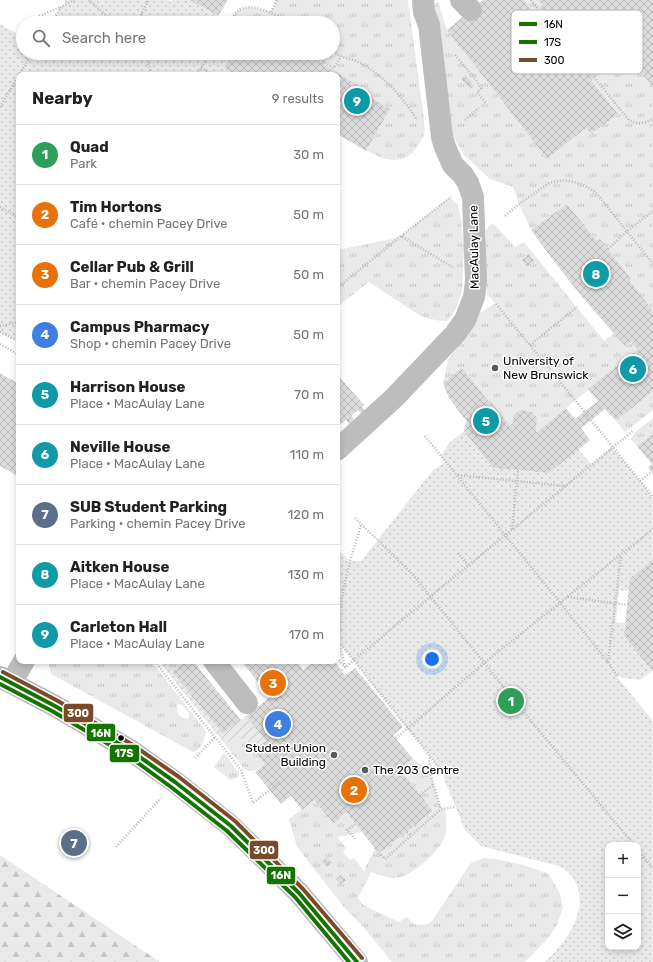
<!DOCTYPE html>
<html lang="en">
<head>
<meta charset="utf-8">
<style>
	body { margin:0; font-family:Rubik,sans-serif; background:#f6f6f6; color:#202124 }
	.controls { position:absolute; right:12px; bottom:12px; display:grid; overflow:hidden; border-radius:8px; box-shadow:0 2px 6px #0003 }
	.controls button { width:36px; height:36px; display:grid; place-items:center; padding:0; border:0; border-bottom:1px solid #e0e0e0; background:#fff; color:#202124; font:20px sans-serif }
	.you { position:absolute; left:432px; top:659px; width:14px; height:14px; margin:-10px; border:3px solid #fff; border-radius:50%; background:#1a73e8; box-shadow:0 0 0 6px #1a73e833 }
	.badge { display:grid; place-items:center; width:26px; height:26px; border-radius:50%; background:#111827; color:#fff; font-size:13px; font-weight:700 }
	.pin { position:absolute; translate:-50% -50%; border:2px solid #fff; box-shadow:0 1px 4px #0006 }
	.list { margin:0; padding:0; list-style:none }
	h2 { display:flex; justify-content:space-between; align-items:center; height:52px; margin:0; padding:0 16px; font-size:17px }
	h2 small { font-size:13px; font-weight:400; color:#757577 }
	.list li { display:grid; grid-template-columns:26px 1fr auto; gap:12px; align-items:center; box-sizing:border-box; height:60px; padding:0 16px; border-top:1px solid #e0e0e0 }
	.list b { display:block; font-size:15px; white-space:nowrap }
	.list p { margin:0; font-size:13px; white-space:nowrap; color:#757577 }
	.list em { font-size:13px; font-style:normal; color:#757577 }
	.icon { flex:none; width:22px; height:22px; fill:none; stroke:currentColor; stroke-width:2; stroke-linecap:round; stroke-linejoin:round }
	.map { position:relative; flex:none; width:653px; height:962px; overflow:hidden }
	.search { position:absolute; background:#fff; box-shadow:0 2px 6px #0003; left:16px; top:16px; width:324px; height:44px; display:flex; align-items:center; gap:10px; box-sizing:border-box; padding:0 14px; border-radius:22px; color:#757577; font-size:15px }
	.panel { position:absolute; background:#fff; box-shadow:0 2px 6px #0003; left:16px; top:72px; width:324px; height:592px; border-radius:8px }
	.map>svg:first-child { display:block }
</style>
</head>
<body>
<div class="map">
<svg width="653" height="962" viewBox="0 0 653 962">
	<defs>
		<pattern id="grass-tufts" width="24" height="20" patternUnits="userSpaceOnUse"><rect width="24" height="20" fill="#e9e9e9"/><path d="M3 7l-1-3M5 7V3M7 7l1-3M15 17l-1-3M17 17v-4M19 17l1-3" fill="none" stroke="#c6c6c6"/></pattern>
		<pattern id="forest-firs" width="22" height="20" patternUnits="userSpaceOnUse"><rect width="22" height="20" fill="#e9e9e9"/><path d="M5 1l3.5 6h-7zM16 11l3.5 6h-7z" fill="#c6c6c6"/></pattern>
		<pattern id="park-dots" width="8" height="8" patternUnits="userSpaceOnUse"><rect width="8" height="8" fill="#e9e9e9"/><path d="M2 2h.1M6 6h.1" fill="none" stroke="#c6c6c6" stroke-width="1.8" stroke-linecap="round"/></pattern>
		<pattern id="garden-furrows" width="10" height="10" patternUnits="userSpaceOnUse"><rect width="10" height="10" fill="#e9e9e9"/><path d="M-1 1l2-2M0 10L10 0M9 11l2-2" fill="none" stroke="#c6c6c6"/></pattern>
		<pattern id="building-cross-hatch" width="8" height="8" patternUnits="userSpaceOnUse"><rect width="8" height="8" fill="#dcdcdc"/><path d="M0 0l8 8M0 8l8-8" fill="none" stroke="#bbb"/></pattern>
	</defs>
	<rect width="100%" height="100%" fill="#fff"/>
	<path fill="url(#grass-tufts)" fill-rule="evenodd" d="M277,0H408L424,119C424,124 425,130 424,135C423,137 422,139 421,140C414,155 403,163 386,159C378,158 373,152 366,151L390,109L364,93L366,90L303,53H333V23H230L229,22C231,18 234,14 237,12C247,3 260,10 271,12Z
		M524,0H538L542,5L533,13Z
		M438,2L447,30L547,159L586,128L591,134L618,114L591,80L625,53L653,87V311L630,281L631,279L600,239L597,241L567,204L531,230L519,204L513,187L490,179L464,155L449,129L434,6Z
		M450,197L458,205L461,220L464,248L462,291L456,309L447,321C437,321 429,319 419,315L369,282L337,307V250L392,239L401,236Z
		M492,223L496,226L515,247L524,242L604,341L614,333L625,346L631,342L638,349L537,432H536L537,418L532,412L520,410L513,415L512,428L490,401L489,402L443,383L448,360L467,333L480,313L495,303L487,294L485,246L486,230Z
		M653,391V410L625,432L616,421Z
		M653,418V434L637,446L631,439L635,432Z
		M48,661H152L168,683L206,731C204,740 203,749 193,752L51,674ZM179,704L182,705L189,714V717L187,719C177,716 177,714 177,705Z
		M165,661H186L172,672Z
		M235,738L247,741L265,764C257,769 253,774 244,769L225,744Z
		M224,753L239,773V777L230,780L214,767Z
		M413,759L429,769L441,809L445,808C446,816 447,828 445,836C440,851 411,878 395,878C386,878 378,874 371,872L358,898L363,905L399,922L407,917C415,927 417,925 429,924L434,918L470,864L473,862L484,858L496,859L519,864L542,871L548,874L551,878L560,894L563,908L557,925L549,937L525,962H392L361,924L344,907L297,847L289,819L314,800L334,824L346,812L362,832L337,837L346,848L343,852L350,860L354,858L364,871L375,848L381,852L433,811L400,769Z"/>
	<path fill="url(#forest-firs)" d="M0,855L160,962H0Z"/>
	<path fill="url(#park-dots)" fill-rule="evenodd" d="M63,0H168L171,2L172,0H190L229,23H51L61,7L66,3Z
		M0,24L23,37V53H233L224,68L237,75H19V342L0,332Z
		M464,431L493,468L549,473L578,449L591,464L612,447L653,497V529L652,530L653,532V560L630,578L629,591L619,590L616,622L625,623L624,636L652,671L640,680L617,677L653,721V962H545C557,951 575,929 578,913C582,898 579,881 566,870C563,868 559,866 555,865L481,846L465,830L440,769L339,642L337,644V549L350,561H361L433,470L446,462L441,456L449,443ZM608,845H638V947H608Z"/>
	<path fill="url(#garden-furrows)" d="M160,661H165L172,672L223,734L246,716L266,741L254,751L247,741L235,738L225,744L164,668Z"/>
	<path fill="url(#building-cross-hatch)" d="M190,0H228L218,16Z
		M483,0H524L533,13L542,5L538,0H653V87L625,53L591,80L618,114L591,134L586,128L547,159L447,30Z
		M233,53H304L366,90L364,93L390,109L366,151L339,135L337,138V75H237L224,68Z
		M465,75L474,86L470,89L461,79Z
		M567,204L597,241L600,239L631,279L630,281L653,311V391L616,421L605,409L581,428L590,440L549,473L493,468L464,431L465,424L467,422L449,398L443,383L462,368L489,402L490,401L512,428L513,415L520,410L532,412L537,418L536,432H537L566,408L575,419L598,401L588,389L638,349L631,342L625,346L583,298L553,260L531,230Z
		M529,254L534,261L527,267L522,260Z
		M0,373L19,384V413L18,415H19V477L0,466Z
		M337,374L364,405L362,406L366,412L362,415L358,410L351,416L354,419L349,424L346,420L339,426L337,423Z
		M653,434V475L648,467L652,464L637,446Z
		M653,560V672L624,636L630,578Z
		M186,661H193L241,720L223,734L172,672Z
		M241,661H296L303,670L314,661H334L345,675L355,668L403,727L393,735L413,759L400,769L433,811L381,852L375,848L346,812L334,824L314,800L302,810L291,796L281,804L255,772L265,764L254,751L266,741L246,716L270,697Z
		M327,857L332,863L327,867L322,862Z
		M341,875L346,880L341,885L336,879Z"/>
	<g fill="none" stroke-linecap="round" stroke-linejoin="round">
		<path stroke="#b8b8b8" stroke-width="2.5" stroke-dasharray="1 2" stroke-linecap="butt" d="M89,0L108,17L116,23
			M531,0L538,9
			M271,12L277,0
			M39,16L61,7
			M51,23L61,7L74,0
			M136,23L149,0
			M228,23C231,19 234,14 238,11C252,0 277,16 290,23
			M333,51C336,53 338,55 341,56C346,58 351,59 356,61C382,73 402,96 417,120
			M143,53L146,57L152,75
			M312,53L311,55L334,68L341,56
			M455,55L476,80L481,88L477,92L486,103
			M30,56L41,53
			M322,64L328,53
			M201,68L214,75
			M197,75L210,53
			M594,77L628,119C637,125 643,124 653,119
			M0,107L32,53
			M465,120L479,108
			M0,207L19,218
			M505,216C515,207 524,200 535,193C539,190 543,187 548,184C564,176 584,183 597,194L653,264
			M401,236L451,197
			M608,249L626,232L653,211
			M337,288L401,236L454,268
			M496,304L575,400L653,497
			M0,326L19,322
			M0,332L19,342
			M0,344L19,355
			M530,345L577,307
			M425,436L608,662L617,676
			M458,475L564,486
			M640,481L651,472
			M355,518L413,575L536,727L634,845
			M512,529L518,470
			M458,553L468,565
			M568,597L627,605
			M337,644L339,642L430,756L429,769L441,809L455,807
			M337,658L345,667
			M156,661L160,668L241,770L253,803L280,782
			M608,662L621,556
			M345,667L339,642L341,603L345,583L350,561L361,525
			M342,670L431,596L634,430
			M396,738L484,663L653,529
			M430,757L440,769
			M195,758L215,737
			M420,795L433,785
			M407,832L411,835
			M355,839L347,830L355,824
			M116,847L161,798
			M375,848L385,859L441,809
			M638,850L653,868"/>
		<path stroke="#bdbdbd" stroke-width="22" d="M461,0L471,10
			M337,450L395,397L455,334L465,320L474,297L476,281L473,197L468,183L463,175L453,165L445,147L442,137L429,25L424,12L423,0
			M214,661L247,703
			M0,677L55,706L130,750L175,782L231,826L299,893L357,962
			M11,683L24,661"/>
		<defs>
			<path id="bus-1" d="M0,677L55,706L130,750L175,782L231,826L299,893L357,962"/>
			<path id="bus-2" d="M0,684L52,711L127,755L171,787L227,831L295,897L349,962"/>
			<path id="bus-3" d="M3,672L58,701L133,745L179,777L235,821L303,889L362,958"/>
		</defs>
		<use href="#bus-1" stroke="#fff" stroke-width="7"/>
		<use href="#bus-2" stroke="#fff" stroke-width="7"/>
		<use href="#bus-3" stroke="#fff" stroke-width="7"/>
		<use href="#bus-1" stroke="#157400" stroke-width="4"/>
		<use href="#bus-2" stroke="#157400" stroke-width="4"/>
		<use href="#bus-3" stroke="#7a4b2a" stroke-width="4"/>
	</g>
	<g fill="#595959" stroke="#fff" stroke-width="1.5">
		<circle cx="495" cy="368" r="4"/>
		<circle cx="334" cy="755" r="4"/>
		<circle cx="365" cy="770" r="4"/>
	</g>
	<circle fill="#000" stroke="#fff" stroke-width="1.5" cx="121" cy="738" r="3.5"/>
	<g text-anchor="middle" stroke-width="3" stroke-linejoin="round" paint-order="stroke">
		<g font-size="12" fill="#000" stroke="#fff">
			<text transform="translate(474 247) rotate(-91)" y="4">MacAulay Lane</text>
		</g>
		<g font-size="12" fill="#000" stroke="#fff" text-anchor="start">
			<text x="503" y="365">University of<tspan x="503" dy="14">New Brunswick</tspan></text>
			<text x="326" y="752" text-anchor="end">Student Union<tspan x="326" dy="14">Building</tspan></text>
			<text x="373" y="774">The 203 Centre</text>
		</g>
	</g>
	<rect x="511" y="10" width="132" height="64" rx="6" fill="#fff" stroke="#b2b2b2" stroke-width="1"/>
	<rect x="519" y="22" width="18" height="4" fill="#157400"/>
	<rect x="519" y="40" width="18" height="4" fill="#157400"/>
	<rect x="519" y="58" width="18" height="4" fill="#7a4b2a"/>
	<g font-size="11" fill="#000">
		<text x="544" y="28">16N</text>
		<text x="544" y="46">17S</text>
		<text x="544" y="64">300</text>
	</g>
	<g stroke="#fff" stroke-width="1.5">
		<rect x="63" y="703" width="31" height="20" rx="4" fill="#7a4b2a"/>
		<rect x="86" y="723" width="30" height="19" rx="4" fill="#157400"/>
		<rect x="109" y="744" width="31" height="19" rx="4" fill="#157400"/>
		<rect x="249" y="840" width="30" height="20" rx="4" fill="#7a4b2a"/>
		<rect x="266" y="866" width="30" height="19" rx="4" fill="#157400"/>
	</g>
	<g font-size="11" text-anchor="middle" font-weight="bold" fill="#fff">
		<text x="78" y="717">300</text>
		<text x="101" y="737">16N</text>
		<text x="124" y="757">17S</text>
		<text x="264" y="854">300</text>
		<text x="281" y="879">16N</text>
	</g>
</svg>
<div class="controls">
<button>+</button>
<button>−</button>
<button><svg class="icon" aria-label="layers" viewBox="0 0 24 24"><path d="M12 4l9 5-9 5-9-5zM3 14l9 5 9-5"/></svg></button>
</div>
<div class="you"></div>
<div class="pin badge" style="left:511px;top:701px;background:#2e9e5b">1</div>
<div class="pin badge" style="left:354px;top:790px;background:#e8710a">2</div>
<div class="pin badge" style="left:273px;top:683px;background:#e8710a">3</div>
<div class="pin badge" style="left:278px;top:724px;background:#3f7fe0">4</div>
<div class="pin badge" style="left:486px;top:421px;background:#0f9aa8">5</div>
<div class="pin badge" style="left:633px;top:369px;background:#0f9aa8">6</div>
<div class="pin badge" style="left:74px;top:843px;background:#5c6f8a">7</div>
<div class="pin badge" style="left:596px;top:274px;background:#0f9aa8">8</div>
<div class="pin badge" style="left:357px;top:101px;background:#0f9aa8">9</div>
<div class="search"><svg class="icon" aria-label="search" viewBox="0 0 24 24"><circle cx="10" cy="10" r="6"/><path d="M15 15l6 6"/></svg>Search here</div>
<section class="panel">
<h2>Nearby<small>9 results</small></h2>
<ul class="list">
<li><span class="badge" style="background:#2e9e5b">1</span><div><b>Quad</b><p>Park</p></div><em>30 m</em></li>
<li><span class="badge" style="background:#e8710a">2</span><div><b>Tim Hortons</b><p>Café · chemin Pacey Drive</p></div><em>50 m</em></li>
<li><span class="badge" style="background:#e8710a">3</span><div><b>Cellar Pub &amp; Grill</b><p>Bar · chemin Pacey Drive</p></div><em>50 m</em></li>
<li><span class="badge" style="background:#3f7fe0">4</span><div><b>Campus Pharmacy</b><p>Shop · chemin Pacey Drive</p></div><em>50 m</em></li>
<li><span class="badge" style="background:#0f9aa8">5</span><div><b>Harrison House</b><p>Place · MacAulay Lane</p></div><em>70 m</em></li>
<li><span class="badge" style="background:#0f9aa8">6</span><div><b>Neville House</b><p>Place · MacAulay Lane</p></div><em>110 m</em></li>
<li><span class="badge" style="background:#5c6f8a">7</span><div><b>SUB Student Parking</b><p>Parking · chemin Pacey Drive</p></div><em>120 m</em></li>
<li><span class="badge" style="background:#0f9aa8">8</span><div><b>Aitken House</b><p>Place · MacAulay Lane</p></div><em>130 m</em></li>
<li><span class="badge" style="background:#0f9aa8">9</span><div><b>Carleton Hall</b><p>Place · MacAulay Lane</p></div><em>170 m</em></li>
</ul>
</section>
</div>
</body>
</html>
